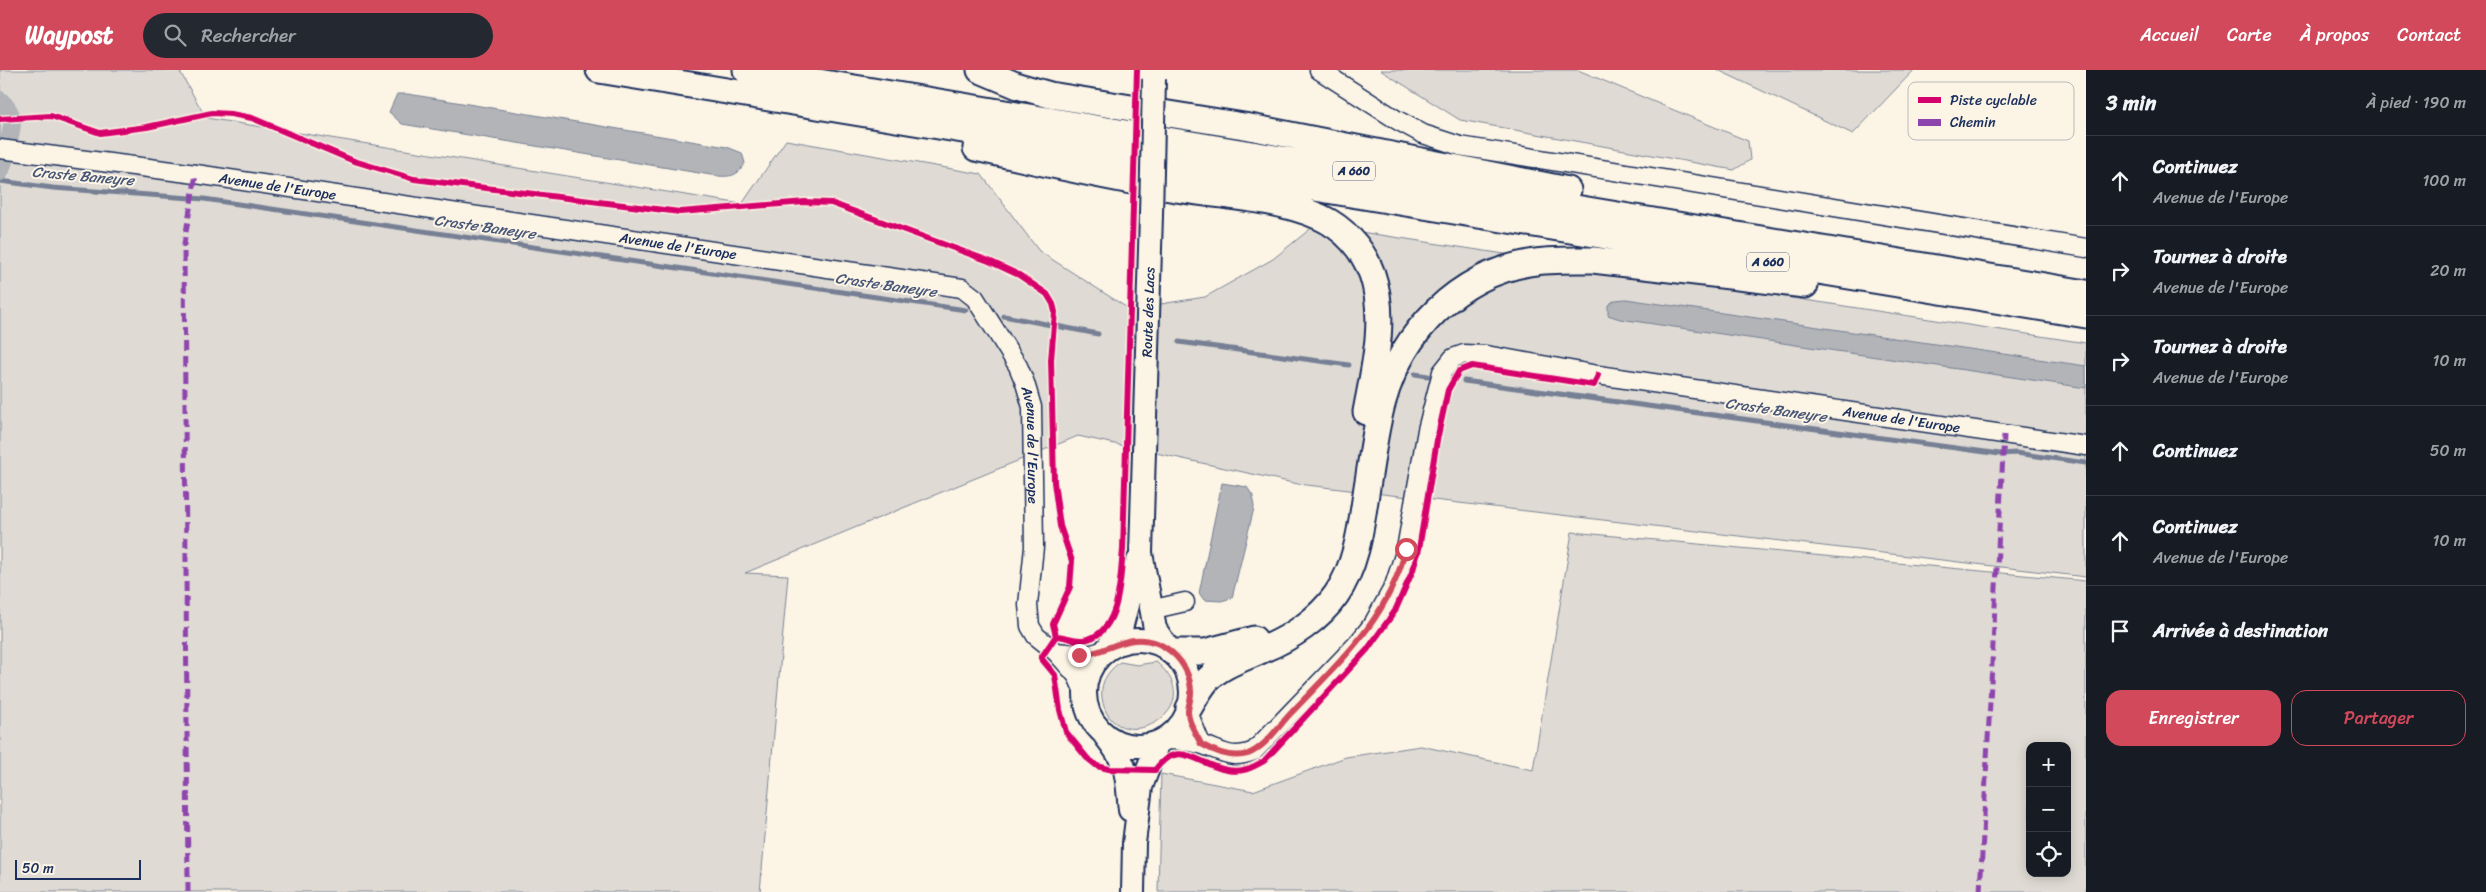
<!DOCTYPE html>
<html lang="fr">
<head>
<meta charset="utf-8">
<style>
	body { margin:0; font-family:Sriracha,sans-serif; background:#242831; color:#f1f3f6 }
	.controls { position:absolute; right:15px; bottom:15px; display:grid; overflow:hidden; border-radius:10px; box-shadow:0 2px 12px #0003 }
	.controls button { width:45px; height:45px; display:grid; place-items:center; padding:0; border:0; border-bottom:1px solid #363941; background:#171b24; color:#f1f3f6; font:25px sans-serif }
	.scale { position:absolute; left:15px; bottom:12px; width:126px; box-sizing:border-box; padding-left:5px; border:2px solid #1b2f5e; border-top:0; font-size:14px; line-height:18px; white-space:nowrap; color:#1b2f5e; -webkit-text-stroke:4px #fcf5e5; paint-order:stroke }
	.stop { position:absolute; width:15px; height:15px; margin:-11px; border:4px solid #d1495b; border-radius:50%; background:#fff }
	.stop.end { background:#d1495b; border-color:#fff; box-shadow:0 1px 5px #0008 }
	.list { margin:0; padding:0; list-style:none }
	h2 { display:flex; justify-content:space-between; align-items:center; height:65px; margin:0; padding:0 20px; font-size:21px }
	h2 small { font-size:16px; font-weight:400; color:#9ea1a6 }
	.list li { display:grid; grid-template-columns:32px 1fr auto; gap:15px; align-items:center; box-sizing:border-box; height:90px; padding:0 20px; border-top:1px solid #363941 }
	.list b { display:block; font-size:19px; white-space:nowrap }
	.list p { margin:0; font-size:16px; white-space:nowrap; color:#9ea1a6 }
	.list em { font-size:16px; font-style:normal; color:#9ea1a6 }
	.actions { display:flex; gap:10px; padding:15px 20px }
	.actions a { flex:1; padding:11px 0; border:1px solid #d1495b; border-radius:15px; text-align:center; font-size:18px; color:#d1495b }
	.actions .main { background:#d1495b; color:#fff }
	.icon { flex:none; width:28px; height:28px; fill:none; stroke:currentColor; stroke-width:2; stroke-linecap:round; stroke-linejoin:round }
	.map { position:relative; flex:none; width:2086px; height:822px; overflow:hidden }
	header { display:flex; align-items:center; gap:30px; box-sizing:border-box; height:70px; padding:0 25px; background:#d1495b; color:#fff }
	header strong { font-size:24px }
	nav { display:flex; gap:28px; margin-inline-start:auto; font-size:18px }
	.search { width:350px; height:45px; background:#242831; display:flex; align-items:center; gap:12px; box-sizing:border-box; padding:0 18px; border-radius:28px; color:#9ea1a6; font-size:19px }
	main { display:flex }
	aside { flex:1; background:#171b24 }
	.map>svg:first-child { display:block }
</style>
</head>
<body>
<header>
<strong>Waypost</strong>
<div class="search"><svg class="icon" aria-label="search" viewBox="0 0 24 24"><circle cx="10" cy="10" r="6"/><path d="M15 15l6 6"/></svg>Rechercher</div>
<nav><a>Accueil</a><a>Carte</a><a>À propos</a><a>Contact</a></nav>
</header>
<main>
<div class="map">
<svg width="2086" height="822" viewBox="0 0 2086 822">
	<rect width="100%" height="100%" fill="#fcf5e5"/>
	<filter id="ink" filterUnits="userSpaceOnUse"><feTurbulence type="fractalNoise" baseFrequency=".02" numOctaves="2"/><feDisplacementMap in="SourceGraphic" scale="10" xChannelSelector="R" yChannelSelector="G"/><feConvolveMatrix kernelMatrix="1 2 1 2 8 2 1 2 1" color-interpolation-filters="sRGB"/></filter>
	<g filter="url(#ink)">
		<path fill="#dfdbd4" stroke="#7d8599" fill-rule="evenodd" d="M0,0H179L206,48L742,134L786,70L981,104L1039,181L1129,239L1205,227L1273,189L1315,155L2086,273V507L1298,414L1078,366L745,503L788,505L760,822H0Z
			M1380,0H1578L1748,71L1750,90L1734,100L1460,50Z
			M1718,0H1914L1853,64Z
			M1572,462L2086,511V822H1158L1161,704L1253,721L1346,687L1421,676L1533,700ZM2030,676H2067V803H2030Z
			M1120,592L1137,595L1156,592C1216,641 1111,693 1102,628C1100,612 1108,601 1120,592Z"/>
		<path fill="#b2b4b8" stroke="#767f94" d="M397,24H408L727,77L742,83L745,93C738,106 731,107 717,106L402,54L389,42Z
			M1626,229L2086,296V318L1620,249L1608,245V235L1615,230Z
			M1222,413L1247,417L1253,426L1254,438L1232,528L1221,531L1204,530L1199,523Z"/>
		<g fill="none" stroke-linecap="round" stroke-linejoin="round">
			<path stroke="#767f94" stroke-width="5" d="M0,111L53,118L204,129L966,240
				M1004,246L1098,264
				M1179,272L1349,295
				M1415,304L1428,306
				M1464,311L2000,384L2016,383L2086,393"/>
			<path stroke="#b2b4b8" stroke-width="18" d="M0,30C18,46 12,58 7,78C5,87 4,94 0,102"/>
			<defs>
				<g id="minor">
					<path d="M1319,0L1397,50L1423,64L1460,76L2086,178"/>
					<path id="s1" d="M0,79L196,104L962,218L975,228L1018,296L1025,313L1032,337L1034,477L1028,535L1030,556L1036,566L1056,582L1077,606L1084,622"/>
					<path d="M1150,540L1185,532"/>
					<path d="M1056,582L1088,585L1106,580"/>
					<path d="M1188,642L1201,674"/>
					<path id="s2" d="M1164,670C1176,670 1189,671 1200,674C1221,680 1230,691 1254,681L1357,574L1373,554L1394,516L1406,479L1427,360L1442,302L1453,288L1464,284L1486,285L1598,305L2086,376"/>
				</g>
				<path id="major" d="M1151,145L1141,483L1155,559L1168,578
					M1085 623a53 53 0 1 1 106 0a53 53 0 1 1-106 0Z
					M1106,580L1121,559L1138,491
					M1105,666C1129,696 1126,703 1130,740
					M1133,822L1134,773L1141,717L1158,672"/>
				<path id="highway" d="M599,0L2086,245
					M746,0L2086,223
					M980,0L1018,16L1050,25L1250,57L1568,120
					M976,78C1042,93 1109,108 1176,119C1221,126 1278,128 1320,147C1344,158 1363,179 1372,204C1387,247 1374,299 1366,342
					M1172,582H1205L1254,569
					M1189,638C1195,628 1200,618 1208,609C1223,594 1246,588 1264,579C1291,568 1319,549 1336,525C1360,491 1362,444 1369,405C1373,380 1376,355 1383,331C1403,261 1457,206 1529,193C1550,189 1572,190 1593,190L1805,215"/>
			</defs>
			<use href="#minor" stroke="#1b2f5e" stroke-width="21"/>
			<use href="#major" stroke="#1b2f5e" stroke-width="26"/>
			<use href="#highway" stroke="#1b2f5e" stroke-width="29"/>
			<use href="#minor" stroke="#fcf5e5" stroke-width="18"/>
			<use href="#major" stroke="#fcf5e5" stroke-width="22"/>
			<use href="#highway" stroke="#fcf5e5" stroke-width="25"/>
			<defs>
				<path id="major-bridge" d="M1151,145L1154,9"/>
			</defs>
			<use href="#major-bridge" stroke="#1b2f5e" stroke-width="26" stroke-linecap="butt"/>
			<use href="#major-bridge" stroke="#fcf5e5" stroke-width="22"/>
			<path stroke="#8e44ad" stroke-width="5" stroke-dasharray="10 5" stroke-linecap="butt" d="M188,822L184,174L196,104
				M1980,822L2004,365"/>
			<defs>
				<path id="cycleway" d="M1137,0L1123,480C1120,508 1121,565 1083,570C1073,571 1065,566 1056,566L1041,588L1055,605L1060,640L1066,662L1087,688L1097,696L1109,699L1155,700C1179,667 1198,695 1227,700C1241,703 1252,698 1264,691L1367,580L1395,541L1413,500L1419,479L1437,370L1448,320L1459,301L1472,296L1594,315L1598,305
					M0,49L51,46L100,63L147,57L212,43L231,44L252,48L354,91L414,109L680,142L805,132L831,133L989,191L1019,205L1047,224L1053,234L1055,242L1051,290L1054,412L1060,456L1072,491L1070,517L1053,554L1056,566"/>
			</defs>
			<use href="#cycleway" stroke="#fcf5e5" stroke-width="9"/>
			<use href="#cycleway" stroke="#d6006c" stroke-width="6"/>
		</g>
	</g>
	<g fill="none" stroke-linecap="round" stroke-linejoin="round" filter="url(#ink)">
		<path stroke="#d1495b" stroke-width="6" d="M1079,585C1099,585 1115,572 1134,570C1164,567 1189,592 1191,620C1192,628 1188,635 1188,642C1188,653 1197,665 1201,674C1215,682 1232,689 1248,684C1266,677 1279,655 1292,642C1341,590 1387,551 1406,479"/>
	</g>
	<g text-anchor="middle" stroke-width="4" stroke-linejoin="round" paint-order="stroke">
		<g fill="#fcf5e5" stroke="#5e6a86" stroke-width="1">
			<rect x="1333" y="91.5" width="42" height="19" rx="4"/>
			<rect x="1747" y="182.5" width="42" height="19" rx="4"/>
		</g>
		<g font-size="12" font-weight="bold" fill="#1b2f5e">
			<text x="1354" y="105">A 660</text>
			<text x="1768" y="196">A 660</text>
		</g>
		<g font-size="14" fill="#1b2f5e" stroke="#fcf5e5">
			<text dy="5" stroke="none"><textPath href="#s1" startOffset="280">Avenue de l'Europe</textPath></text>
			<text dy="5" stroke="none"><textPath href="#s1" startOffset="685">Avenue de l'Europe</textPath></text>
			<text transform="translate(1148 242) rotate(-88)" y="5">Route des Lacs</text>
			<text dy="5" stroke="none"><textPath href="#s2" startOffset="1002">Avenue de l'Europe</textPath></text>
			<text dy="5" stroke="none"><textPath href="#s1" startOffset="1150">Avenue de l'Europe</textPath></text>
		</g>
		<g font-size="15" font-style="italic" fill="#485779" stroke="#fcf5e5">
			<text transform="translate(83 106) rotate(5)" y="5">Craste Baneyre</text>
			<text transform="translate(485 157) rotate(8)" y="5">Craste Baneyre</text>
			<text transform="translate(886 215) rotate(8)" y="5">Craste Baneyre</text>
			<text transform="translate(1776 340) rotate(8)" y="5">Craste Baneyre</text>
		</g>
	</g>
	<rect x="1908" y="12" width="166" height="58" rx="8" fill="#fcf5e5" stroke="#b8babc" stroke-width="1"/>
	<rect x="1918" y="27" width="23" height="6" fill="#d6006c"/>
	<rect x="1918" y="49" width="23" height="7" fill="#8e44ad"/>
	<g font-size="14" fill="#1b2f5e">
		<text x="1950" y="35">Piste cyclable</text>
		<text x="1950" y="57">Chemin</text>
	</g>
</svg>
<div class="controls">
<button>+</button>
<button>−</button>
<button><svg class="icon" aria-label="locate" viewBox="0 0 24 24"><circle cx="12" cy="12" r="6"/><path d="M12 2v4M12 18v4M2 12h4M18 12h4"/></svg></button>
</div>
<div class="scale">50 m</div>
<div class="stop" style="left:1406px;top:479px"></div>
<div class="stop end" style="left:1079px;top:585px"></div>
</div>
<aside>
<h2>3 min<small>À pied · 190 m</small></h2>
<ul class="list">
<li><svg class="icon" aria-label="ahead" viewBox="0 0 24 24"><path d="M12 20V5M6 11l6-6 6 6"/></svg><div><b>Continuez</b><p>Avenue de l'Europe</p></div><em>100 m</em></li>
<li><svg class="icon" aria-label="right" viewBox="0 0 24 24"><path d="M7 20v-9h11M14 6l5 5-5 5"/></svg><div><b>Tournez à droite</b><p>Avenue de l'Europe</p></div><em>20 m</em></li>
<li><svg class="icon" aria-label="right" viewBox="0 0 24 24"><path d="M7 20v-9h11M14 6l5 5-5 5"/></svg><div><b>Tournez à droite</b><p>Avenue de l'Europe</p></div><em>10 m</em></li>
<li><svg class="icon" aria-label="ahead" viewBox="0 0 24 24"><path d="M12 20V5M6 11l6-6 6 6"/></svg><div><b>Continuez</b></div><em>50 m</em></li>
<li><svg class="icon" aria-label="ahead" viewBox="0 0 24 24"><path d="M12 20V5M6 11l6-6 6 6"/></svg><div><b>Continuez</b><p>Avenue de l'Europe</p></div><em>10 m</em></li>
<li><svg class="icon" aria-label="arrive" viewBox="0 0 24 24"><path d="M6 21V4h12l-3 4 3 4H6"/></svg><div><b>Arrivée à destination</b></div></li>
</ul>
<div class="actions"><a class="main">Enregistrer</a><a>Partager</a></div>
</aside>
</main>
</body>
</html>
